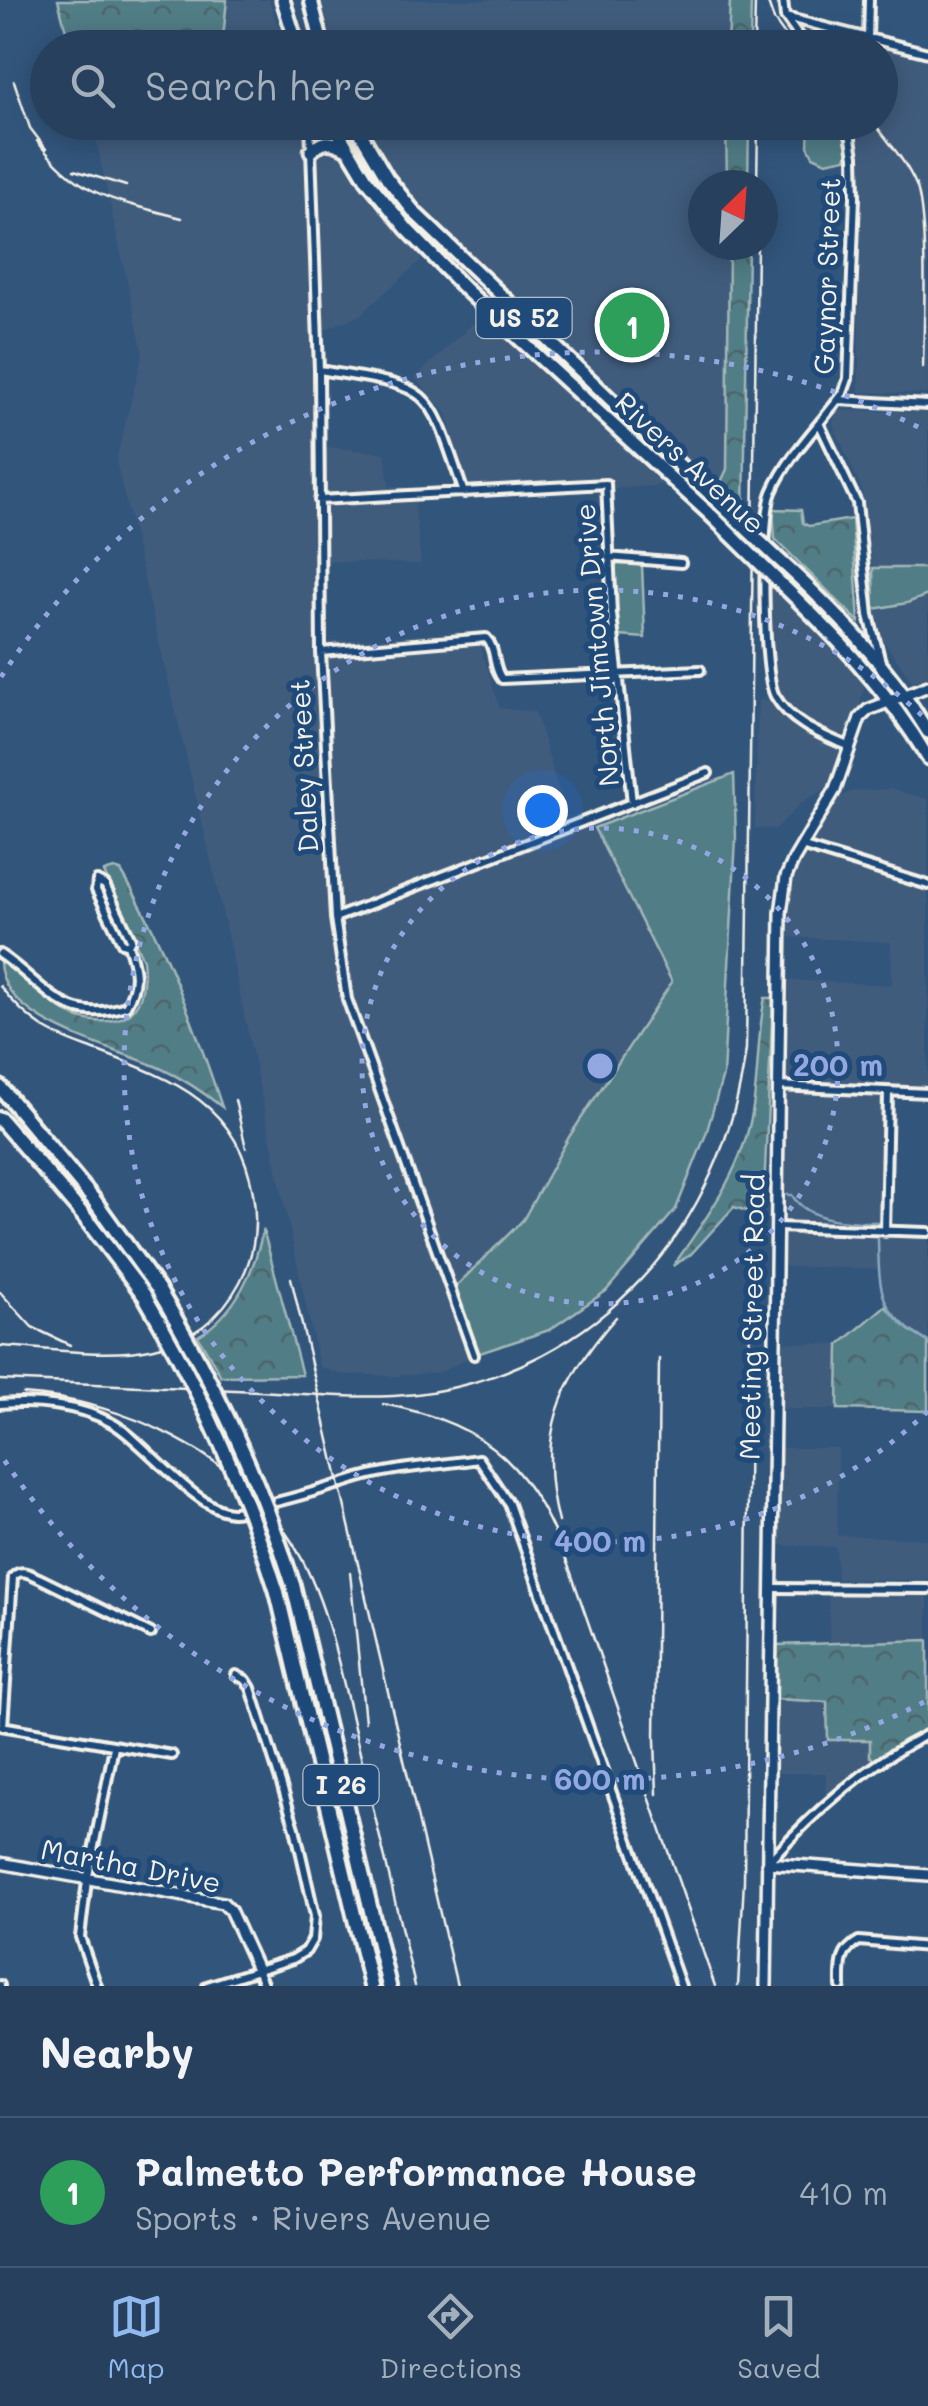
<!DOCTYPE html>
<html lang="en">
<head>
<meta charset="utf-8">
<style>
	body { margin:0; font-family:Mali,sans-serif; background:#2e4763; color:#f1f3f6 }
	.compass { position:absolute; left:688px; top:170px; width:90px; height:90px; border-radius:50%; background:#26405d; box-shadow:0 5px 25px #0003; rotate:25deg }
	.you { position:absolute; left:542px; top:810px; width:35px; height:35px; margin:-25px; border:8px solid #fff; border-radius:50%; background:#1a73e8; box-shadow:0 0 0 15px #1a73e833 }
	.badge { display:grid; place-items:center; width:65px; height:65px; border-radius:50%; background:#90b9f0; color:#fff; font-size:32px; font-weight:700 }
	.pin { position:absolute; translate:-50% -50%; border:5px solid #fff; box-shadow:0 2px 10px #0006 }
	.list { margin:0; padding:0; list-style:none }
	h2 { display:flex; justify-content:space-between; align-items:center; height:130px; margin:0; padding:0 40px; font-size:42px }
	h2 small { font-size:32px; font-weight:400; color:#a4afbc }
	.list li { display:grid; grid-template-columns:65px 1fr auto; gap:30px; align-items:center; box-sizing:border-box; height:150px; padding:0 40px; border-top:2px solid #425972 }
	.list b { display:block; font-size:38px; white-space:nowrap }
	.list p { margin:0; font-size:32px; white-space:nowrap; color:#a4afbc }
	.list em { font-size:32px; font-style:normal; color:#a4afbc }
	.icon { flex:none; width:55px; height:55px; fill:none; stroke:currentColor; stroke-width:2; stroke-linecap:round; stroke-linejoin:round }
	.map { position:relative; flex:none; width:928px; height:1986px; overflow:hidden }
	.search { position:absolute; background:#26405d; box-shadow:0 5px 25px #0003; left:30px; right:30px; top:30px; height:110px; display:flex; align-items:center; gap:25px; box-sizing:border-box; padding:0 35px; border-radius:55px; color:#a4afbc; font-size:38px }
	.sheet { height:280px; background:#26405d }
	nav { display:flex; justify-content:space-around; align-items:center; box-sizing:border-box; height:140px; border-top:2px solid #425972; background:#26405d; font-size:28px; color:#a4afbc }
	nav a { display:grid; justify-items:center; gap:5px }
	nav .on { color:#90b9f0 }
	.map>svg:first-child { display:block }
</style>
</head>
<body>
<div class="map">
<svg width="928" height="1986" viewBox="0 0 928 1986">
	<defs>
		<pattern id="forest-crowns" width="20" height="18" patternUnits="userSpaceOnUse" patternTransform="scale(2.5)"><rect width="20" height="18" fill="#517d86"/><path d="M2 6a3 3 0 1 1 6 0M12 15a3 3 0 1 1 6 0" fill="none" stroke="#4d6569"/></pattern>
	</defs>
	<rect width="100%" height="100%" fill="#32557c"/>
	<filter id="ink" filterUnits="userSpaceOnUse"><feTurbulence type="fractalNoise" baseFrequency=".01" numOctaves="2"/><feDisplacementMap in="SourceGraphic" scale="20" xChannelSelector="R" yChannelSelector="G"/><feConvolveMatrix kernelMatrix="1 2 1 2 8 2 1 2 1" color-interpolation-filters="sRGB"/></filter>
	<g filter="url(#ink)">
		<path fill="#405c7d" d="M227,0H269L286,47L222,48Z
			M321,0H730L729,47H333Z
			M800,28L880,48L813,47Z
			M66,31L162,47H71Z
			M880,48L928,59V394L859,392V154L852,123L880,122Z
			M92,123H310L312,159L326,148L337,149L388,219L424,258L360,315L316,333L318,446L385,453L389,486L413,488L421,564L328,561V642L475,631L500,708L535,712L570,826L588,820L672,982L569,1137L523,1220L451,1291L474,1355L441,1372L395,1376L340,1374L319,1366L214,873L116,461L143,353Z
			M362,123H726V185H703V245H729L727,469L721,486L714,487L423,212L381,156Z
			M483,314L550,375L662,485L476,498L459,462L447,413L415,378Z
			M842,410L928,413V568H873L862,490L833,424L836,413Z
			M766,581L848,662L861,678L864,688L860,702L863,714L838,782L802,802L776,829L755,828L758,700L777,702L770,685Z
			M928,595V676L913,682L884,642L874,609L907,603Z
			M891,789L928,799V1093H888L885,1231L928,1232V1342L909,1330L885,1306L880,1291L879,1269L779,1266L778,1086L783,1085L786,980L892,985L891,942L787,937L791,889L797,867L840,797L852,791Z
			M779,1342L839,1345L838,1409H778Z
			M781,1448H838L837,1535L928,1539V1580L837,1579L836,1547L778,1545Z
			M828,1593L928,1595V1639L830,1644Z
			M777,1699L827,1702L871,1740L877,1763L825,1806L826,1773H777Z"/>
		<path fill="#517d86" stroke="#a2b7b7" stroke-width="2.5" d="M809,123H841L848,152L846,158L826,162L813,156L808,146Z
			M613,564L642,565L645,638L619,636Z
			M873,568H928V595L907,603L874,609Z
			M734,774L736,838L723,1075L706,1134L676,1209L606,1291L549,1330L474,1355L451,1291L523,1220L569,1137L672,982L594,828Z"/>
		<path fill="url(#forest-crowns)" stroke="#a2b7b7" stroke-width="2.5" d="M58,0H227L222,47H162L66,31Z
			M730,0H751L750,47H728Z
			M726,123H749L748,185H727Z
			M729,245H748L744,516L717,491L727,469Z
			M773,509L801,510L803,523L809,526L852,519L859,622L775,539Z
			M114,869L121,871C165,943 195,1027 222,1107C203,1092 184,1079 162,1069C118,1048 0,1024 0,961C37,982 59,1026 108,1021C116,1020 124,1018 130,1013C144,1001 145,977 143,960L104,872Z
			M765,998H773L763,1212L760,1215L734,1207L691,1254L673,1266C708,1216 744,1168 753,1107C759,1071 757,1034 765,998Z
			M263,1229L302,1375L221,1376L198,1336C235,1314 255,1271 263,1229Z
			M885,1306L909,1330L928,1342V1411L838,1409L839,1345Z
			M928,1640V1734L877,1763L870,1756V1740H828L827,1702L777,1699V1645Z"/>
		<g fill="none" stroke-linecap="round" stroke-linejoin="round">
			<path stroke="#8aa9be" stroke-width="2.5" d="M787,1195H792C808,1222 850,1222 879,1222L878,1225
				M878,1239C879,1292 879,1314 928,1342"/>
			<defs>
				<path id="minor" d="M783,0L785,17L807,48
					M785,17L928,53
					M868,38L869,0
					M310,122L319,370L321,652L335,918L347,999L474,1355
					M848,122L854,156L855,197L848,379L843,393C819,426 788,455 772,492C761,517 762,673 775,696C791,724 822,735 850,747
					M319,370C435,389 426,381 464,493
					M839,400L928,405
					M820,425L857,503L869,615L881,662
					M319,500L606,484L612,614L632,803
					M608,557L681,563
					M321,652L486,638C497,649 492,667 502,679L700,670
					M801,846L928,885
					M97,881L96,890L122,943L128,945
					M335,918L708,773
					M0,954C47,986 64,1026 126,1006C139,983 136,969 128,945L131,939L105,885L97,881
					M778,1086L928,1093
					M777,1227L928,1232
					M885,1232L888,1093
					M0,1404C37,1401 79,1405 112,1423C145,1441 197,1512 233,1512C243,1512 254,1507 263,1505C296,1498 327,1488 359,1478C397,1467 440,1465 479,1459L509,1504L681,1986
					M772,1588L928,1589
					M1,1726L172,1755
					M3,1726L13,1577C21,1568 29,1574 39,1578L151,1633
					M768,1862C815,1811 866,1765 928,1734
					M257,1969L264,1986
					M0,1985V1986
					M97,1986L80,1937L87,1881L114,1747
					M207,1986L293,1959L306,1951L313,1939L315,1916L295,1828L251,1688L246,1680L236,1675
					M841,1986C841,1966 839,1952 859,1941L928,1947"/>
				<path id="tertiary" d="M0,1863L223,1903L230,1910L257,1969
					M767,1863L928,1875
					M766,1986L781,913L786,877L794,859L835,790L860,718L868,710L928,686"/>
				<path id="primary" d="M283,0L298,48
					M311,0L323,48
					M332,122L367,180L407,229L465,289L711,515
					M354,122L387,178L415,213L713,497
					M311,151C324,139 332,141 347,149
					M775,556C834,609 887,664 928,732
					M775,578C833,633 887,689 928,758"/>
				<path id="motorway" d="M0,1087L94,1200L158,1289
					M0,1119L83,1215L144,1295
					M293,1585L389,1986
					M277,1592L371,1986"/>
			</defs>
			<use href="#minor" stroke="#f4f1e8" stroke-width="14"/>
			<use href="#tertiary" stroke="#f4f1e8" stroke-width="16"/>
			<use href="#primary" stroke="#f4f1e8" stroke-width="19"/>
			<use href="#motorway" stroke="#f4f1e8" stroke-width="20"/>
			<use href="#minor" stroke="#1f4a7a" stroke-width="6"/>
			<use href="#tertiary" stroke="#1f4a7a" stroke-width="9"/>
			<use href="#primary" stroke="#1f4a7a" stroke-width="11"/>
			<use href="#motorway" stroke="#1f4a7a" stroke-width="12"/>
			<path stroke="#f4f1e8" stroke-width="2.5" d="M767,0L774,20L794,48
				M754,48L755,0
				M14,81L30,128L46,149
				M873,122C889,142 907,163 917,187C928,225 924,322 923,367
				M37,141C82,199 115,200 182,218
				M74,170L126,186
				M757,185L758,122
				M0,986C12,1002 28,1017 44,1028C61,1039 82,1045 100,1052C175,1080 239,1105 253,1193C258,1225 255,1254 240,1282C189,1378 87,1350 0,1346
				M235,1100L246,1148
				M291,1278L457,1986
				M0,1292L32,1327L70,1345
				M0,1380C86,1384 172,1387 258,1391C310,1394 365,1400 417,1394C599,1370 724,1226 746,1049L757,245
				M23,1394C123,1400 238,1455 292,1542C327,1597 341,1673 356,1736C376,1819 395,1903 415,1986
				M383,1404C494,1425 533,1470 571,1573L715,1986
				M558,1522C536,1435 559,1382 616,1317
				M350,1572L365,1722
				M657,1794L655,1740L659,1359
				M738,1986L744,1881L750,1298"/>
			<defs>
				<path id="primary-bridge" d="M713,497L775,556
					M711,515L775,578"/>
				<path id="motorway-bridge" d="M158,1289C216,1386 259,1477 293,1585
					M144,1295C200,1390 244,1486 277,1592"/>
			</defs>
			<use href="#primary-bridge" stroke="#f4f1e8" stroke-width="19" stroke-linecap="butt"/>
			<use href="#motorway-bridge" stroke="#f4f1e8" stroke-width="20" stroke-linecap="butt"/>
			<use href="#primary-bridge" stroke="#1f4a7a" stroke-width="11"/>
			<use href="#motorway-bridge" stroke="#1f4a7a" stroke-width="12"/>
		</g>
	</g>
	<g fill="none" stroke="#93a8e1" stroke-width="5" stroke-dasharray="5 10">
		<circle cx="600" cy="1066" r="238"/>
		<path d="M928 1411A476 476 0 1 1 928 721"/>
		<path d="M924 1702A714 714 0 0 1 1 1455M1 677A714 714 0 0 1 924 430"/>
	</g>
	<g text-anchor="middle" stroke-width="10" stroke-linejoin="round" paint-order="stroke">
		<g fill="#1f4a7a" stroke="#b4bfc7" stroke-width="2.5">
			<rect x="476.5" y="298" width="95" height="40" rx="8"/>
			<rect x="303.5" y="1765" width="75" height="40" rx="8"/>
		</g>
		<g font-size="25" font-weight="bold" fill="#f4f1e8">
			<text x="524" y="327">US 52</text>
			<text x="341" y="1794">I 26</text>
		</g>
		<g font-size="28" fill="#f4f1e8" stroke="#1f4a7a">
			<text transform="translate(827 276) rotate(-88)" y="10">Gaynor Street</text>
			<text transform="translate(690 463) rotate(43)" y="10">Rivers Avenue</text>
			<text transform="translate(597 645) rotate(-95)" y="10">North Jimtown Drive</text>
			<text transform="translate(304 766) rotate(-93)" y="10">Daley Street</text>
			<text transform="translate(752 1317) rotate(-89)" y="10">Meeting Street Road</text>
			<text transform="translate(131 1866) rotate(11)" y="10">Martha Drive</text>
		</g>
	</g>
	<circle cx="600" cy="1066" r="15" fill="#93a8e1" stroke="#1f4a7a" stroke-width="5"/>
	<g font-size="30" text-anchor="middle" font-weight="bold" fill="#93a8e1" stroke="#1f4a7a" stroke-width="10" stroke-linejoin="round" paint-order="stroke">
		<text x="838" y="1076">200 m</text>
		<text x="600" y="1552">400 m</text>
		<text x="600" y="1790">600 m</text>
	</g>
</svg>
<svg class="compass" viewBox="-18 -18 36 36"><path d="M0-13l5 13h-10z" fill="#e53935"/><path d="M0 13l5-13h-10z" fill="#a4afbc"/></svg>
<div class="you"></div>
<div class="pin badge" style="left:632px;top:325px;background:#2e9e5b">1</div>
<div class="search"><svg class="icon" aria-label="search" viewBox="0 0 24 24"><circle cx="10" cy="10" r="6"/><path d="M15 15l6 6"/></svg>Search here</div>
</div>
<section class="sheet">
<h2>Nearby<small></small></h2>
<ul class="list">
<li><span class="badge" style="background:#2e9e5b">1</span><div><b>Palmetto Performance House</b><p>Sports · Rivers Avenue</p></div><em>410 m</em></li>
</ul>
</section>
<nav>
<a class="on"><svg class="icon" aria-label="map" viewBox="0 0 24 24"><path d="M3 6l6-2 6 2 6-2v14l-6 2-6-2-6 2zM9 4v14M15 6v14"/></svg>Map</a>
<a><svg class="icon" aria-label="directions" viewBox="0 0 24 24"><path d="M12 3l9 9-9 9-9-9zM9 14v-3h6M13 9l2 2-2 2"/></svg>Directions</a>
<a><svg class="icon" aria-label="saved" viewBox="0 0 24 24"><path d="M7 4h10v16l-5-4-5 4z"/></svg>Saved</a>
</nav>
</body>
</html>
